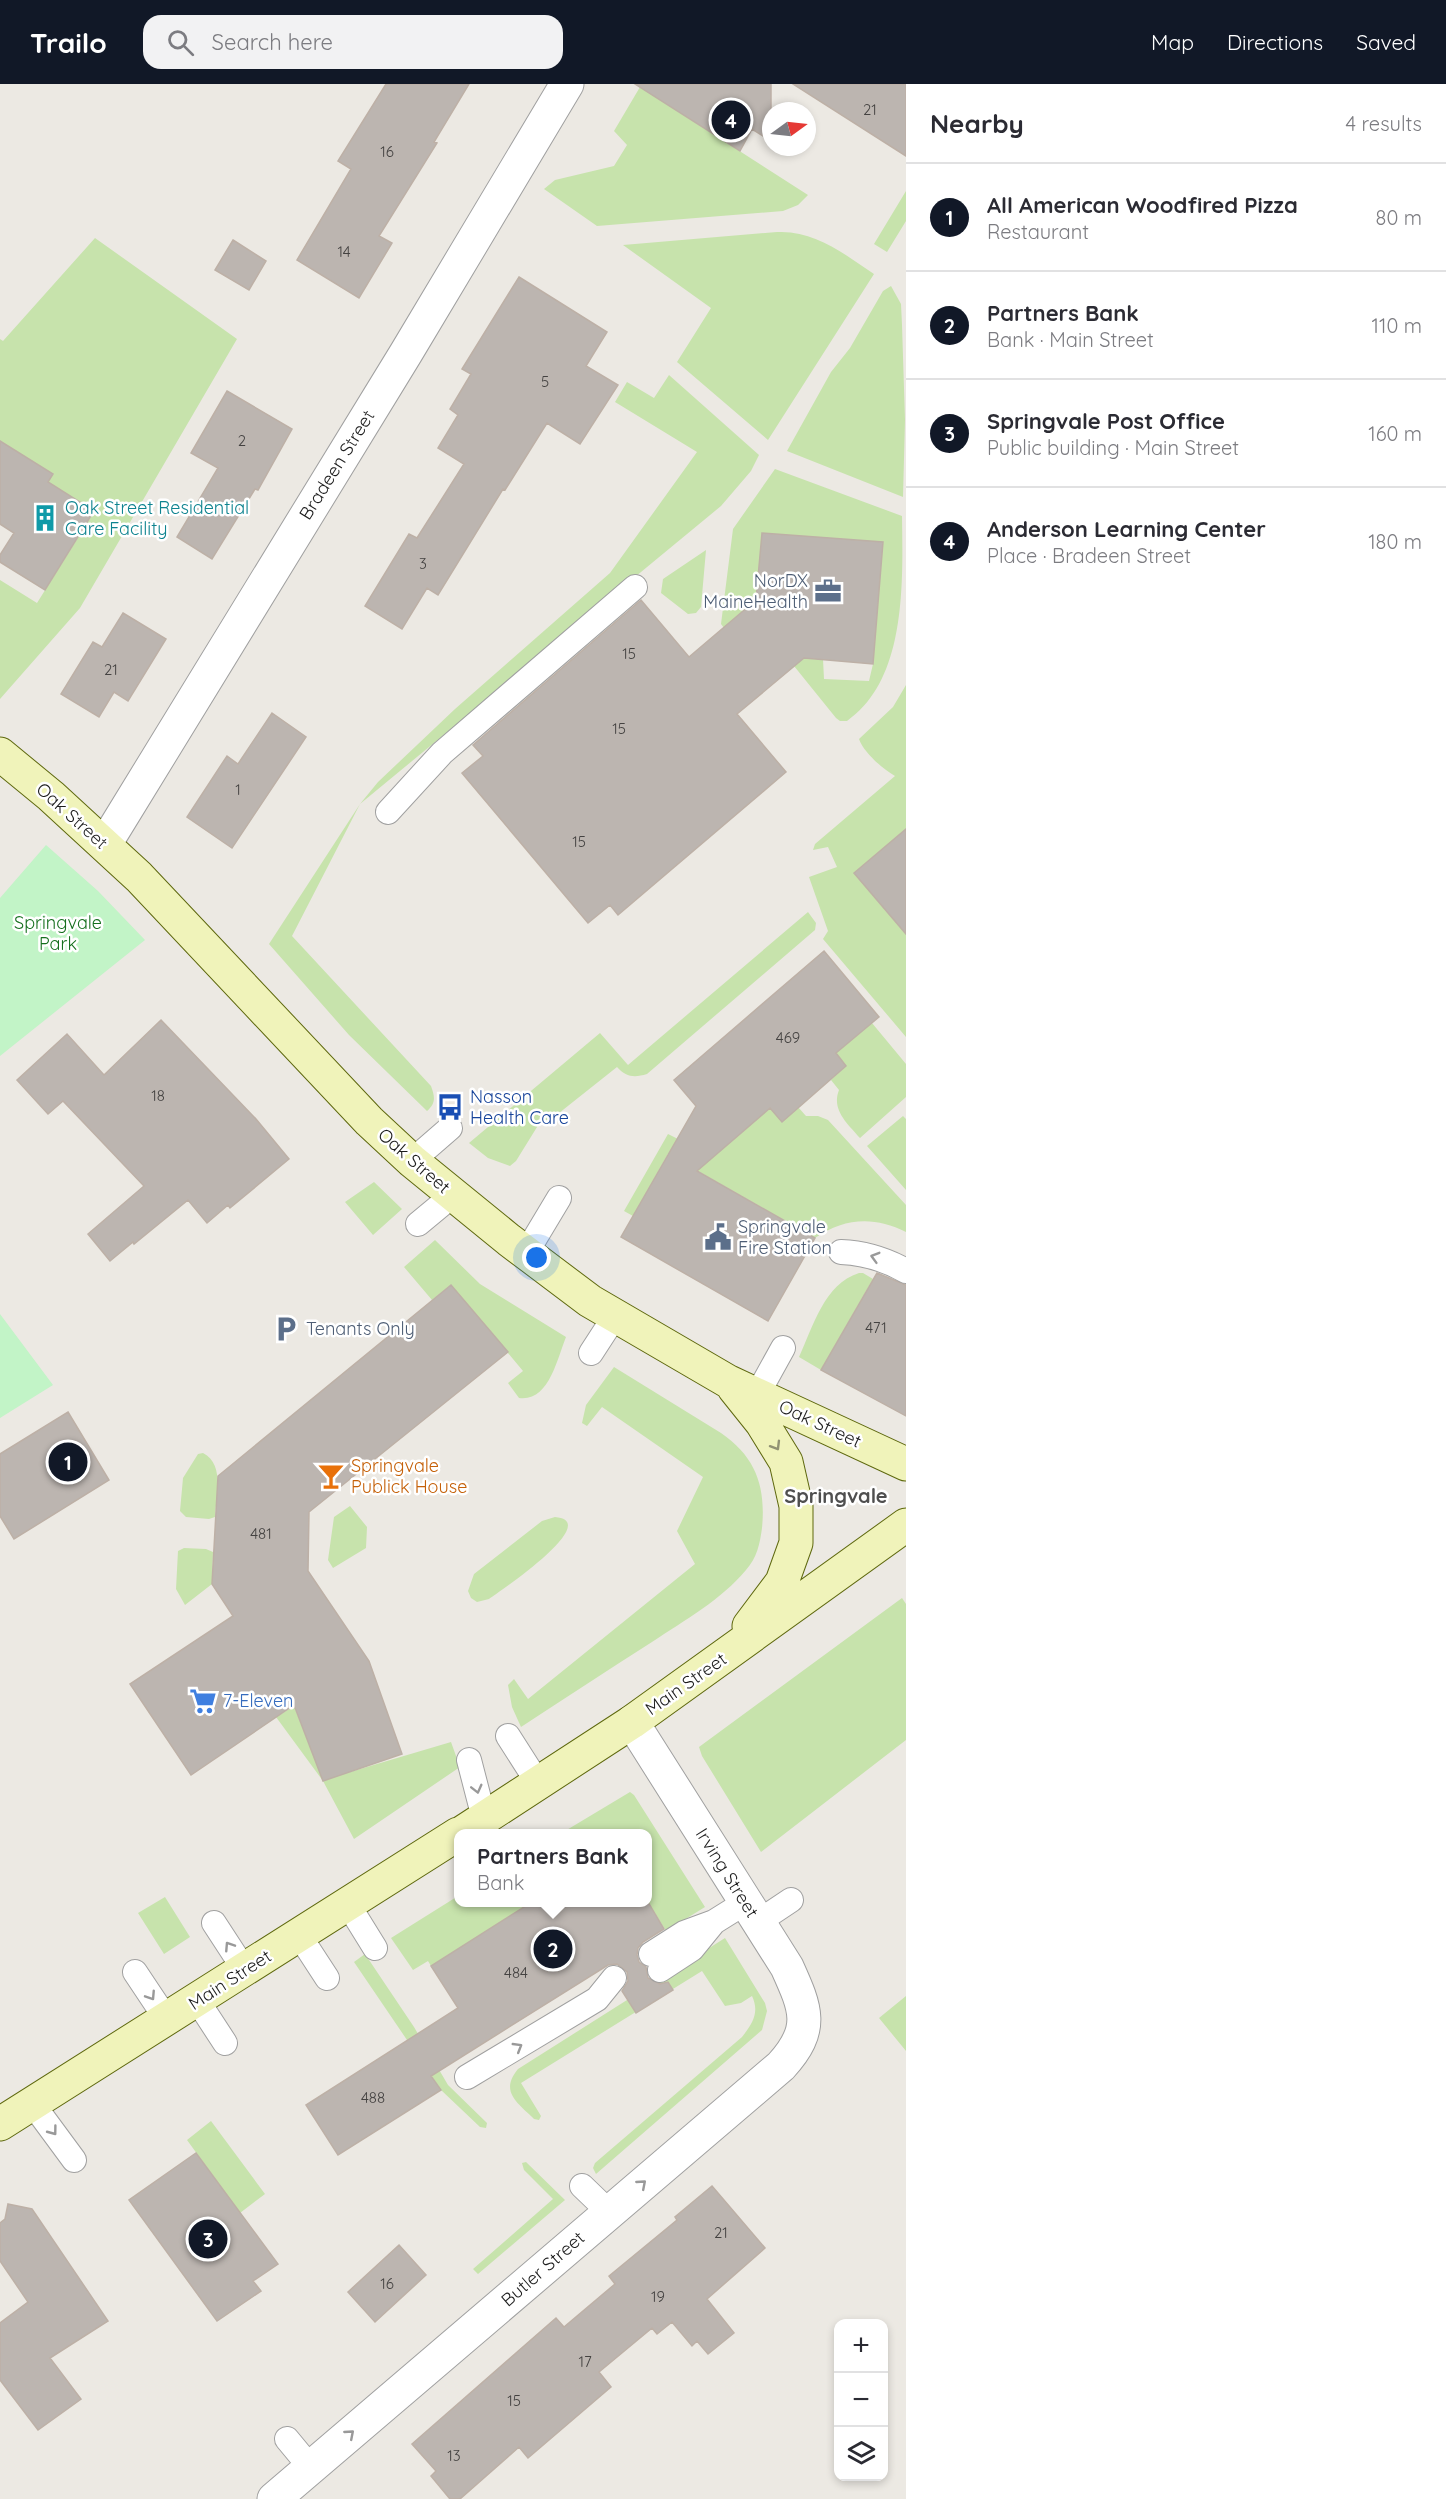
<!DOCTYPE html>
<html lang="en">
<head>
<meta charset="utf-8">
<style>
	body { margin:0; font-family:Quicksand,sans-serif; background:#f2f2f3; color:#2b2b33 }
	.controls { position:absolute; right:18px; bottom:18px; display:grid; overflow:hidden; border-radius:12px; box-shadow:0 3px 9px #0003 }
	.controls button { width:54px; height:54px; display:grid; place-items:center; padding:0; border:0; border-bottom:2px solid #e1e1e2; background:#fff; color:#2b2b33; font:30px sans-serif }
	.compass { position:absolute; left:762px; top:18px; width:54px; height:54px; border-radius:50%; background:#fff; box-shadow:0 3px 9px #0003; rotate:75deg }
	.you { position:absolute; left:537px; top:1174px; width:21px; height:21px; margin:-15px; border:4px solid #fff; border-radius:50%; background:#1a73e8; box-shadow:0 0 0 9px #1a73e833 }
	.badge { display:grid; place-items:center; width:39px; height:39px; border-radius:50%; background:#111827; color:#fff; font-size:20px; font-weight:700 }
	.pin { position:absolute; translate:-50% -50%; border:3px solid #fff; box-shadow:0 2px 6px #0006 }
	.popup { position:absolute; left:454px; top:1745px; width:198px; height:78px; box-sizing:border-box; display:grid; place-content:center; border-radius:12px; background:#fff; filter:drop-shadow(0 2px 4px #0005); font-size:20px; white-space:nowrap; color:#7c7c81 }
	.popup b { font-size:22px; color:#2b2b33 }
	.popup::after { content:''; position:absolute; left:50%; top:100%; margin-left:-12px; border:12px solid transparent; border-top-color:#fff }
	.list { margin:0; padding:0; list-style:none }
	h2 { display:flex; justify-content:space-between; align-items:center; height:78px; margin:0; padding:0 24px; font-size:26px }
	h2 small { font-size:20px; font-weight:400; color:#7c7c81 }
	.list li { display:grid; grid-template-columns:39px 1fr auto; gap:18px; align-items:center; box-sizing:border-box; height:108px; padding:0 24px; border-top:2px solid #e1e1e2 }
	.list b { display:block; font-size:22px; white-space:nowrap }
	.list p { margin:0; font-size:20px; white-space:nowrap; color:#7c7c81 }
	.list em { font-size:20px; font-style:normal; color:#7c7c81 }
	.icon { flex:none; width:33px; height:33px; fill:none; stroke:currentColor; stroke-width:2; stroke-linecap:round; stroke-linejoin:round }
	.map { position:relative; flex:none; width:906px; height:2415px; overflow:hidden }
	header { display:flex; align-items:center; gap:36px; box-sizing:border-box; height:84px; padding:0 30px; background:#111827; color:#fff }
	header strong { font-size:28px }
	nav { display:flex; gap:33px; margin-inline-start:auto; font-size:21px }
	.search { width:420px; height:54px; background:#f2f2f3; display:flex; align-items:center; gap:15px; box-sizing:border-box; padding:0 21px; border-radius:18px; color:#7c7c81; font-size:22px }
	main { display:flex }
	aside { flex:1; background:#fff }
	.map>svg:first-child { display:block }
</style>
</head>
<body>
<header>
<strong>Trailo</strong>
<div class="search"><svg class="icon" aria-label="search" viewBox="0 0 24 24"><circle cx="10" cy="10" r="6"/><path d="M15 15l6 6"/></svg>Search here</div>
<nav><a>Map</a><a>Directions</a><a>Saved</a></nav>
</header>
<main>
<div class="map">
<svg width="906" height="2415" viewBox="0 0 906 2415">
	<rect width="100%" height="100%" fill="#ece9e3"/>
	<path fill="#c7e3ac" d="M640,3L808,111L798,121L783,127L597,142L544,105L555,96L614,82L627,61L614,47Z
		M906,107V137L887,168L874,160Z
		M777,148C815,146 844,170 874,190L768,356L677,278L711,224L623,161Z
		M95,154L237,255L80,524L0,615V496L37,519L94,428L48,398L53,390L0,357V255L3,257Z
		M891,202L901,220L902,241L905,336L903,413L787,367L831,288L850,264L883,207Z
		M669,291L759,371L751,387L721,422L360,720L292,852L431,1002C435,1013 436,1019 427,1027L349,951L269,860L360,720L378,698L455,625L610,489L697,368L615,318L627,298L654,314Z
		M775,385L902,432C903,501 906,596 847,637H840L836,634L794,582L804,574L823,575L824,595L869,597L873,580L883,458L763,450L756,516L724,544L721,540L733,445Z
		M706,466L701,523L696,529L688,530L661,509L663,495Z
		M906,601V745L854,789L906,850V953L823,855L828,847L809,793L837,783L828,763L813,766L815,760L895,692C883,685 864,669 859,655L893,623Z
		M808,828L816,839L815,846L647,990C634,994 626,993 617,983L549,1037L542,1035L516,1077L510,1082L488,1074L469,1059L600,949L628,981Z
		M872,939L906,980V1013L860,1054C848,1040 831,1026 839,1006L831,996L846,982L836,969Z
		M798,1023L806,1032H818L828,1036L906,1121V1148C874,1132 844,1134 815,1154L668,1070L633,1132L624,1127L668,1050L706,1069L728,1060L770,1024Z
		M903,1032L906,1035V1106L867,1062Z
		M374,1098L402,1125L373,1151L345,1118Z
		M435,1156L480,1200L566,1253C557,1275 549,1318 519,1314L508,1299L523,1287L451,1201L432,1216L404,1183Z
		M859,1189H863L873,1195L821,1286L799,1273C813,1243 824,1200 859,1189Z
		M614,1283L721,1349C756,1373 766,1403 762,1444C760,1459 757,1474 746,1486C721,1516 685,1536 652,1558C608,1586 565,1614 521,1643L512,1623L508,1601L514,1595L528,1615L695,1480L677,1447L703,1393L602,1323L587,1342L582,1339L586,1321Z
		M203,1369C225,1380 216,1412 215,1433L209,1435L186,1433L180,1427L183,1394L198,1370Z
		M350,1422L367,1443L366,1464L333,1484L328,1476L334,1433Z
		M555,1433C604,1437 499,1508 489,1515L477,1518L471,1514L468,1507L474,1490L542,1437Z
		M184,1464L206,1465L213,1468L212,1500L185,1521L176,1505L178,1467Z
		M902,1514L906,1520V1656L761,1768L702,1672L699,1663Z
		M294,1622L323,1696L451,1658L460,1683L354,1755L323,1697L276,1633Z
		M630,1708L634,1711L705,1823L666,1847L648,1818V1750H560Z
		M458,1812V1818L532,1819L431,1882L428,1877L413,1886L391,1854Z
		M165,1813L190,1853L164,1870L138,1829Z
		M725,1854L765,1919L767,1927L762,1946L596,2090L593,2084L595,2079L742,1953C752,1940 760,1929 752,1912L741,1919L725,1922L702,1887L521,1999L541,2032L539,2036L534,2035C518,2019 499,2008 518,1985Z
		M365,1870L414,1943L448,2001L487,2039L486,2044L480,2043L441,2006L354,1878Z
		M906,1912V1967L879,1934Z
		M211,2037L265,2110L240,2129L187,2056Z
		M526,2078L565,2116L478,2190L473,2185L553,2115L524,2086L522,2079Z"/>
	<path fill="#c2f4c7" d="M46,761L98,807L145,856L0,972V814Z
		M0,1230L53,1301L0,1334Z"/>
	<path fill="#bcb5b0" stroke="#bdb0a6" stroke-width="1.5" d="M386,0H469L434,58L437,59L379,152L392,159L359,214L297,176L351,85L338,77Z
		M635,0H771V57L752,45L740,67Z
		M793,0H906V72Z
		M233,156L266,177L249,206L215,186Z
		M519,193L607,248L586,282L618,301L580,360L547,339L505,406L503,405L438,511L427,504L402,545L365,522L409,450L417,454L464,380L438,364L458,331L450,325L471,290L462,285Z
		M227,307L292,345L258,406L255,405L212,475L177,453L218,384L191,369Z
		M0,357L53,390L48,398L94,427L45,506L0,478V471L14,449L0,440Z
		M762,449L883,458L873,580L804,574L737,630L786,688L618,831L610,821L588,839L462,689L483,672L473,661L641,516L689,573L756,516Z
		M123,529L166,555L128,617L114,608L99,633L61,610L93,558L102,563Z
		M272,629L306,653L232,764L187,733L227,672L238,680Z
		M906,745V850L854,789Z
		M824,867L879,933L836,969L846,982L782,1038L770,1024L697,1087L815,1154L768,1237L621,1153L696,1022L674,996Z
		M161,936L256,1035L289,1075L230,1124L228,1121L207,1139L188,1116L134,1160L133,1158L110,1177L88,1150L144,1102L63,1017L48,1030L17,996L67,950L104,991Z
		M877,1189L906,1201V1332L821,1286Z
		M451,1201L508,1268L309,1428L308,1487L369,1577L402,1670L323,1697L294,1621L191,1691L130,1600L233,1532L212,1500L218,1392Z
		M68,1328L109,1396L14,1455L0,1432V1370Z
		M532,1818H648L664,1845L643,1858L638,1864L637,1871L639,1878L646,1883L648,1894L660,1900L668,1898L673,1906L636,1929L622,1907L628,1897L627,1888L617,1880L608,1881L431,1992L441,2006L338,2071L306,2021L458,1924L431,1882Z
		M196,2069L278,2180L253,2197L261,2207L217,2237L129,2116Z
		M712,2102L765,2164L707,2215L734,2249L708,2270L697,2257L692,2262L672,2238L657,2250L652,2244L599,2288L611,2303L528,2374L519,2363L460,2415H450L431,2392L436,2387L412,2360L556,2234L564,2243L615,2200L609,2192L677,2136L675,2133Z
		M8,2120L32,2125L108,2237L50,2274L81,2315L38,2346L0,2296V2239L28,2218L0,2177V2139L5,2135Z
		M399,2161L426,2191L375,2238L348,2208Z"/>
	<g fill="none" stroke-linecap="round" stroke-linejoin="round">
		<defs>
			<path id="service" d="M388,728L442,669L635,503
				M412,1077L450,1044
				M418,1140L453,1111
				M841,1168C865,1169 885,1175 906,1187
				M526,1169L559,1114
				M591,1269L615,1232
				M757,1311L783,1264
				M508,1652L538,1699
				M469,1676L484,1734
				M349,1822L375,1864
				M758,1838L791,1816
				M214,1839L244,1885
				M299,1851L327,1894
				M651,1870L684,1849L714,1838L746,1818
				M660,1886L692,1865L714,1838
				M135,1888L167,1936
				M197,1916L225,1959
				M467,1993L597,1915L614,1894
				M32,2019L74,2076
				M582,2102L609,2128
				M287,2355L311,2384"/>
			<path id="minor" d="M105,760L406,269L567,0
				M274,2415L781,1982C815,1945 806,1925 787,1883L632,1638"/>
			<path id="secondary" d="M0,670L51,712L139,793L369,1037L412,1077L509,1156L590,1217L729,1298L906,1380
				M734,1304L762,1339L786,1378L796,1422V1459L782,1498L749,1542
				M460,1750L632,1638L906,1441
				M0,2040L458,1750"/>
		</defs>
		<use href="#service" stroke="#a0a0a0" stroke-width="26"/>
		<use href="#minor" stroke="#a0a0a0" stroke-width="35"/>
		<use href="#secondary" stroke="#5e680e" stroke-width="35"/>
		<use href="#service" stroke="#fff" stroke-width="24"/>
		<use href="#minor" stroke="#fff" stroke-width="33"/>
		<use href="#secondary" stroke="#f0f3ba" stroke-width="33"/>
	</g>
	<defs><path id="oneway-chevron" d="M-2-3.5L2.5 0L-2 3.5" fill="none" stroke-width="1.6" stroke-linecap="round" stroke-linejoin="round" transform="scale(1.5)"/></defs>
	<g stroke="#999">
		<use href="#oneway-chevron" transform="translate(875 1173) rotate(-164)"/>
		<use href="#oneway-chevron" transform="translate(477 1705) rotate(76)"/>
		<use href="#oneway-chevron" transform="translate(229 1862) rotate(-123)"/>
		<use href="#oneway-chevron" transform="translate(151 1912) rotate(57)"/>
		<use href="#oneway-chevron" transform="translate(518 1963) rotate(-31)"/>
		<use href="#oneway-chevron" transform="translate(53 2047) rotate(53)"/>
		<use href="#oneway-chevron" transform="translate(642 2100) rotate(-41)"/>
		<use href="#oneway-chevron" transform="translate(350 2350) rotate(-41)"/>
	</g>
	<use stroke="#919273" href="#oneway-chevron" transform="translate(776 1362) rotate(59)"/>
	<defs>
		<symbol id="building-bare" viewBox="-9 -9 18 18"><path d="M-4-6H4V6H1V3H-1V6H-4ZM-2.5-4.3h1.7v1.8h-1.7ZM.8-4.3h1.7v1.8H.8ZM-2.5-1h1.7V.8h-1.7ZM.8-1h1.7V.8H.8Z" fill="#0f9aa8" stroke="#fff" stroke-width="2.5" paint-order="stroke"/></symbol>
		<symbol id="office-bare" viewBox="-9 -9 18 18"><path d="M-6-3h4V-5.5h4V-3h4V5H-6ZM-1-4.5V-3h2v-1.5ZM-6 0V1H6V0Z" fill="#5c6f8a" stroke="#fff" stroke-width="2.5" paint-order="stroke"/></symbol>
		<symbol id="bus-bare" viewBox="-9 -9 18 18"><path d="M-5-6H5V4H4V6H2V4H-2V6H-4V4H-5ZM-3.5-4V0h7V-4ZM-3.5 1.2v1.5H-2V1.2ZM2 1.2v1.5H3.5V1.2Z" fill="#1a4fb4" stroke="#fff" stroke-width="2.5" paint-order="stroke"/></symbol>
		<symbol id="civic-bare" viewBox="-9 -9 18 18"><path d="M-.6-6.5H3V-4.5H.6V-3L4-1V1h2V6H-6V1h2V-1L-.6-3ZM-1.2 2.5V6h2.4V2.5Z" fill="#5c6f8a" stroke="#fff" stroke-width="2.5" paint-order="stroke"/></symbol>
		<symbol id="parking-bare" viewBox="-9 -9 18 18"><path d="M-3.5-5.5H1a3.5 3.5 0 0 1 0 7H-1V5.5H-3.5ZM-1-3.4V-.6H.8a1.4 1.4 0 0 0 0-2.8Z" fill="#5c6f8a" stroke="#fff" stroke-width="2.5" paint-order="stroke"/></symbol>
		<symbol id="bar-bare" viewBox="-9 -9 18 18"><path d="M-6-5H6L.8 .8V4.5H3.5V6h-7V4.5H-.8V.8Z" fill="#e8710a" stroke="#fff" stroke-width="2.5" paint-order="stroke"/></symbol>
		<symbol id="supermarket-bare" viewBox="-9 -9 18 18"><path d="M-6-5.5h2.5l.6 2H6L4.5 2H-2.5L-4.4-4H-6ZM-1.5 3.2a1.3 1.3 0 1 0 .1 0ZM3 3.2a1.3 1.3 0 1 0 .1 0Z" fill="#3f7fe0" stroke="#fff" stroke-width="2.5" paint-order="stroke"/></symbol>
	</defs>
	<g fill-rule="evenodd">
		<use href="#building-bare" x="26" y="415" width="38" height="38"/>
		<use href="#office-bare" x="809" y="488" width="38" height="38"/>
		<use href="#bus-bare" x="431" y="1004" width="38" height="38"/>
		<use href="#civic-bare" x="699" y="1134" width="38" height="38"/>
		<use href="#parking-bare" x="267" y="1226" width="38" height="38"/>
		<use href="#bar-bare" x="312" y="1373" width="38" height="38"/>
		<use href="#supermarket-bare" x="184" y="1598" width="38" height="38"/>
	</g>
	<g text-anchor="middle" stroke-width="5" stroke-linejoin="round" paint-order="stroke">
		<g font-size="15" fill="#444241">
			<text x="870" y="31">21</text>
			<text x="387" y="73">16</text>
			<text x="344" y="173">14</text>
			<text x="545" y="303">5</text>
			<text x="242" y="362">2</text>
			<text x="423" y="485">3</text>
			<text x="629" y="575">15</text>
			<text x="111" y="591">21</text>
			<text x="619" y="650">15</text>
			<text x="238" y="711">1</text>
			<text x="579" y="763">15</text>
			<text x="788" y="959">469</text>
			<text x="158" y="1017">18</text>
			<text x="876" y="1249">471</text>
			<text x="261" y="1455">481</text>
			<text x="516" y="1894">484</text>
			<text x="373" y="2019">488</text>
			<text x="721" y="2154">21</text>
			<text x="387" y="2205">16</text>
			<text x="658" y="2218">19</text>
			<text x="585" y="2283">17</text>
			<text x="514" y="2322">15</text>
			<text x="454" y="2377">13</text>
		</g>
		<g font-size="18" fill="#1c1c1c" stroke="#fff">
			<text transform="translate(337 381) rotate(-58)" y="6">Bradeen Street</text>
			<text transform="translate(72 732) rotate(42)" y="6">Oak Street</text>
			<text transform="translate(414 1077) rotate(41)" y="6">Oak Street</text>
			<text transform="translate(820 1340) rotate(25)" y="6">Oak Street</text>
			<text transform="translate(686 1600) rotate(-35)" y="6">Main Street</text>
			<text transform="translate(727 1789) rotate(58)" y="6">Irving Street</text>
			<text transform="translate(230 1896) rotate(-33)" y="6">Main Street</text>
			<text transform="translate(543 2185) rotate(-41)" y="6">Butler Street</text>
		</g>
		<g font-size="18" fill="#0d838f" stroke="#fff" text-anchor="start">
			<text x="65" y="430">Oak Street Residential<tspan x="65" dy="21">Care Facility</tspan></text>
		</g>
		<g font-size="18" fill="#4e5e75" stroke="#fff" text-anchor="start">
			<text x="808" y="503" text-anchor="end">NorDX<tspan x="808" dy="21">MaineHealth</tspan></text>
			<text x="738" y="1149">Springvale<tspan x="738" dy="21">Fire Station</tspan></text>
			<text x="306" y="1251">Tenants Only</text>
		</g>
		<g font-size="18" fill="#156f1d" stroke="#fff">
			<text x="58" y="845">Springvale<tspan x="58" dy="21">Park</tspan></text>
		</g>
		<g font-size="18" fill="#164399" stroke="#fff" text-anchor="start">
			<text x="470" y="1019">Nasson<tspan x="470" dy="21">Health Care</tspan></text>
		</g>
		<g font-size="18" fill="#c56008" stroke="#fff" text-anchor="start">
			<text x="351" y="1388">Springvale<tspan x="351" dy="21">Publick House</tspan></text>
		</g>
		<g font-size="18" fill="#366cbe" stroke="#fff" text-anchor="start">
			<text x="223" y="1623">7-Eleven</text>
		</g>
		<g font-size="20" font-weight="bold" fill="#4f4f4f" stroke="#fff">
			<text x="836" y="1419">Springvale</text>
		</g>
	</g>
</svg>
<div class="controls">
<button>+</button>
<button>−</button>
<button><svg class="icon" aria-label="layers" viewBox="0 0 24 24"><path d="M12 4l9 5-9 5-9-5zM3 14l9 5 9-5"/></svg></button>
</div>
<svg class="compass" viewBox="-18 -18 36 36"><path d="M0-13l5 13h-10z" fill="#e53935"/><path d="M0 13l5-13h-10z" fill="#7c7c81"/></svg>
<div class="you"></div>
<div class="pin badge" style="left:68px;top:1378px">1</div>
<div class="pin badge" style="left:553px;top:1865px">2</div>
<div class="popup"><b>Partners Bank</b>Bank</div>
<div class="pin badge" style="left:208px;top:2155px">3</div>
<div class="pin badge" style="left:731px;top:36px">4</div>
</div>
<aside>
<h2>Nearby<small>4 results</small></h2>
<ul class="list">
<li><span class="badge">1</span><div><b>All American Woodfired Pizza</b><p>Restaurant</p></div><em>80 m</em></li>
<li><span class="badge">2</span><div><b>Partners Bank</b><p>Bank · Main Street</p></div><em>110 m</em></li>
<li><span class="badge">3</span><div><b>Springvale Post Office</b><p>Public building · Main Street</p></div><em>160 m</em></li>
<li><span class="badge">4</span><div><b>Anderson Learning Center</b><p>Place · Bradeen Street</p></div><em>180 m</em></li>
</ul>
</aside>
</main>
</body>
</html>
